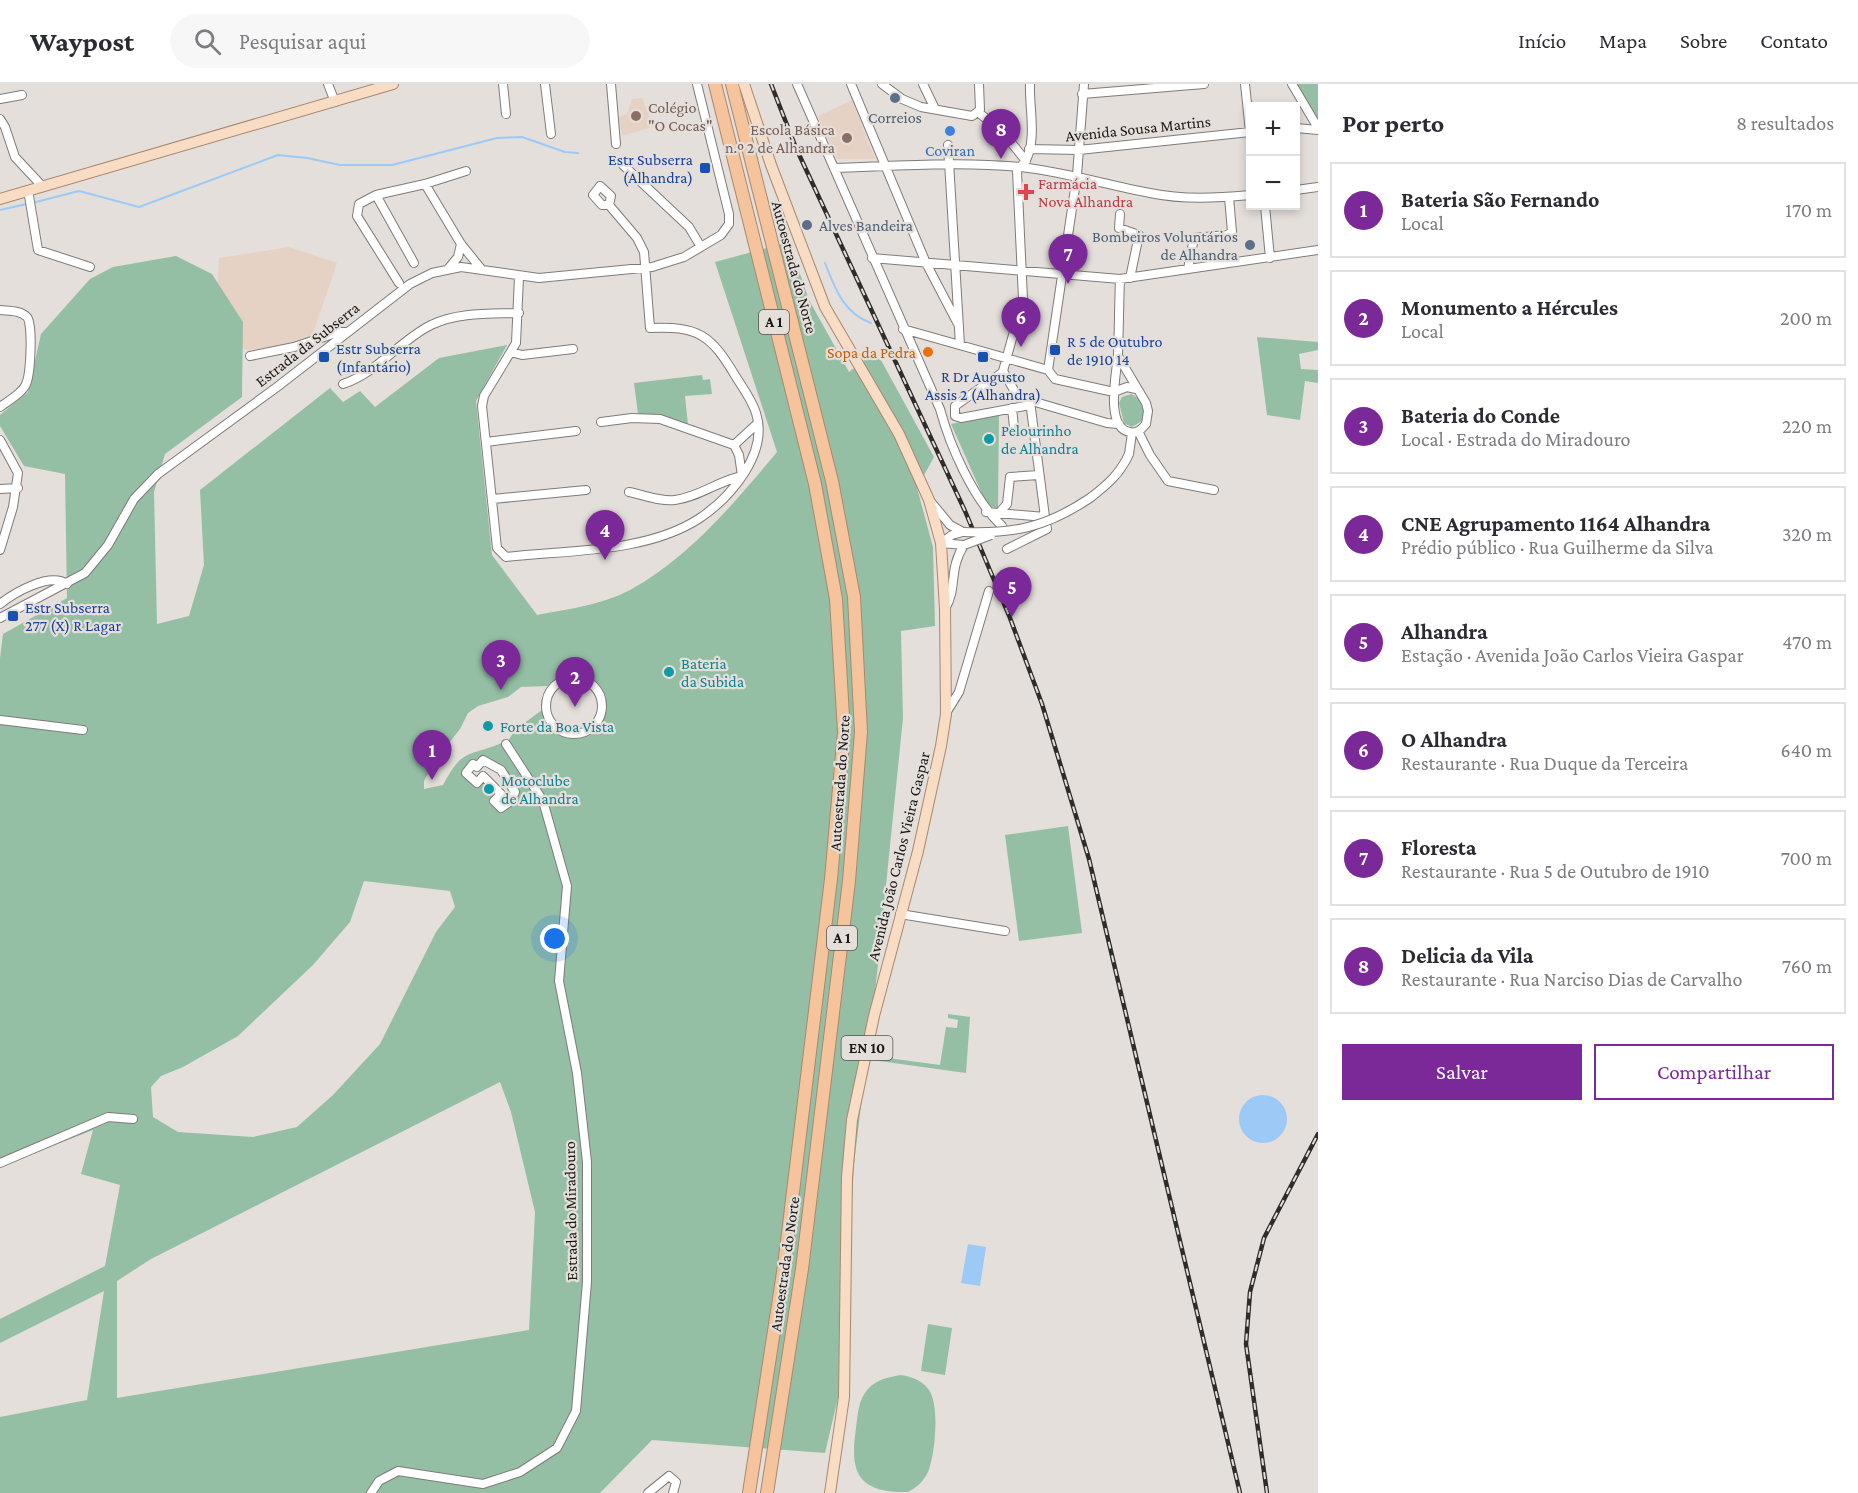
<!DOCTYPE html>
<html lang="pt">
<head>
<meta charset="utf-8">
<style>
	body { margin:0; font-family:"Crimson Pro",serif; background:#f7f7f7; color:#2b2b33 }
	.controls { position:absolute; right:18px; top:18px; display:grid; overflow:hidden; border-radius:0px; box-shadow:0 3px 9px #0003 }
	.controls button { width:54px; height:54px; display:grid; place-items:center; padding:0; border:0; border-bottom:2px solid #e1e1e2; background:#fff; color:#2b2b33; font:30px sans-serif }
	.you { position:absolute; left:555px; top:855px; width:21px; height:21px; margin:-15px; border:4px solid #fff; border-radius:50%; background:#1a73e8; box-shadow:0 0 0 9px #1a73e833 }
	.badge { display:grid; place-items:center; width:39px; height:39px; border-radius:50%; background:#7b2999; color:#fff; font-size:20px; font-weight:700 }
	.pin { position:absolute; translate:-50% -50px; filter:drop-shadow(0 2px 3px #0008) }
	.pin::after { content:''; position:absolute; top:32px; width:21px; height:18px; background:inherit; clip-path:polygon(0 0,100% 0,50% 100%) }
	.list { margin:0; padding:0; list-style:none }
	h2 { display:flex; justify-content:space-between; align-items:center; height:78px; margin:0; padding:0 24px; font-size:26px }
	h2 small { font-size:20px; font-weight:400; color:#7c7c81 }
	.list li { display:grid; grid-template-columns:39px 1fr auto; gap:18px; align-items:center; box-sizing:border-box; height:96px; margin:0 12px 12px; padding:0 12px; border:2px solid #e1e1e2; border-radius:0px }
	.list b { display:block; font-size:22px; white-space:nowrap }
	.list p { margin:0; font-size:20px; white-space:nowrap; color:#7c7c81 }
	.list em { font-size:20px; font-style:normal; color:#7c7c81 }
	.actions { display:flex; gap:12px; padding:18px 24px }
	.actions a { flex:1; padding:14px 0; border:2px solid #7b2999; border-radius:0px; text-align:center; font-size:21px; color:#7b2999 }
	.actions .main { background:#7b2999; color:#fff }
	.icon { flex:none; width:33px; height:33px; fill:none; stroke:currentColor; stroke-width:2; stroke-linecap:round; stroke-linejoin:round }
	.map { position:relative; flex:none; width:1318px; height:1409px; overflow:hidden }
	header { display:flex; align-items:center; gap:36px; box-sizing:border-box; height:84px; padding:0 30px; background:#fff; border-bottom:2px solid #e1e1e2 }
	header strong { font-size:28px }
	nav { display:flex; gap:33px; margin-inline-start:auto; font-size:21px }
	.search { width:420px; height:54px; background:#f7f7f7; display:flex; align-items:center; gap:15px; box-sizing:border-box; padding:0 21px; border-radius:33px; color:#7c7c81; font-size:22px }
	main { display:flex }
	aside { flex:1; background:#fff }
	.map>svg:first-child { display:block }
</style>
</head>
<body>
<header>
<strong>Waypost</strong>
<div class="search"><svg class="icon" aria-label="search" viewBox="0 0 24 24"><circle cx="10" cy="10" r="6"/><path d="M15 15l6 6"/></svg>Pesquisar aqui</div>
<nav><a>Início</a><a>Mapa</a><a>Sobre</a><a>Contato</a></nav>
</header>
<main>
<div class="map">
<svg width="1318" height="1409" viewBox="0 0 1318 1409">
	<rect width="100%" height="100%" fill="#e4dfda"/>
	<path fill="#e6d2c4" d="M642,14L652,38L649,44L622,52L619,33L627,30L632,15Z
		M852,16L875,75H837L818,32Z
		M289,163L337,179L311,255L295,261L247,266L236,261L216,224L219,174Z"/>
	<path fill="#94bfa5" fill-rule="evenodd" d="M1296,0H1318V39Z
		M789,158L809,216L849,288L876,267L934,373L917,404L933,463L935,542L901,547L903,634L877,890L854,1080L842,1297L825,1369L652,1356L600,1409H0V1333L87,1316L104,1207L0,1259V1235L105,1182L120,1101L81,1090L93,1046L0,1083V574L3,550L67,514L65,390L24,382L0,342V331L28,308L41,250L90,195L113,183L176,172L212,190L243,238L242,313L165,370L154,408L157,540L189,532L204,481L200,406L330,304L343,318L360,307L375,323L439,274L507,261L476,317L492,471L537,531C568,525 601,521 630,506C689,474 735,418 777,368L715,178ZM570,595C625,594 599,670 561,646C552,641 548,633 546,623L515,646L506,660L504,658C468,674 464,662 443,701L424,705V697L437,674L460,645L468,629L478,622L508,613L521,603L548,602ZM484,676L501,686L515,708L501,724L494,717L501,710L483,692L476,699L466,689ZM364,797L450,807L455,823L436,848L380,960L333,1011L297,1043L253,1053L178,1048L153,1033L151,1003L161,992L183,983L238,952L313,881L350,838ZM500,998L511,1028L535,1128L529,1246L117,1314V1197L151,1175Z
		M1257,253L1318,258V266L1299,270L1301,285L1318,286V299L1305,297L1300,336L1267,331Z
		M702,291L703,296L710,295L712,310L685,312L688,341L638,330L634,299Z
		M1131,310C1143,315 1145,325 1142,337L1132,343L1124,339L1119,319L1122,313Z
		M999,330L998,425L987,421L951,340Z
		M1068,742L1082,849L1019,857L1005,751Z
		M948,930L970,933L966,989L872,976L873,972L940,981L946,943L957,944L958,936L948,934Z
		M928,1240L952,1244L945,1291L921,1287Z
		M901,1291C912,1293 922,1296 929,1306C940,1322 935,1371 928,1388C924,1397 916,1404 908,1408C855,1409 850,1386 856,1344C858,1330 858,1316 868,1305C877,1295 889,1293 901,1291Z"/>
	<path fill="#9dc9f7" d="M1239 1035a24 24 0 1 1 48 0a24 24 0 1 1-48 0Z
		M968,1160L986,1163L980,1202L961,1199Z"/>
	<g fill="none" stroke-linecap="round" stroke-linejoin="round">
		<path stroke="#9dc9f7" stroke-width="2" d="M32,119L79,107L139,123L278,71L307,74L340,81H392L497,54L522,53L565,68L578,69
			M0,126L27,120
			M825,179C835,204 843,229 871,239"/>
		<defs>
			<path id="minor" d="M328,0L335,18
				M503,0L506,30
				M545,0L551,50
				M611,0L616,60
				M797,0L940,325C950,362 973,415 1002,442
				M851,0L926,179L959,242
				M882,0L902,15L921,23L972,32L980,26L979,0
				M923,0L935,25
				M1030,0C1029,24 1037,54 1026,76C1024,80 1019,83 1017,87L1023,215L1003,287L1018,313L1107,339L1119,340
				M1245,0L1250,48
				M1292,0L1318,44
				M1082,10L1204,0
				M0,15L22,11
				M979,29L1002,47L1026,77
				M0,35L5,43L15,73L42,102
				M1296,44L1318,46
				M948,61L960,261
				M1029,65L1079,66L1250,48
				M623,81L689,143L701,163
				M834,84C896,82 959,77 1021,83C1065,88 1107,101 1150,109C1184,116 1217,114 1250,111
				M425,100L461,160L482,186
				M600,102L611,112L609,121H602L593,111Z
				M28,106L38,166L90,183
				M1296,106L1318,103
				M376,111L414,179
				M1265,122L1270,174
				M1120,130L1119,144L1139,151L1130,194
				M872,174L1120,195L1318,166
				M448,185L458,173L461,160
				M1188,185L1194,154L1227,151L1232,148L1229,113
				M519,193L516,259L484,312L482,322L497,464L506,473C568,466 647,469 700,434C731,413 769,369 756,329C752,316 743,304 736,293C711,251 699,242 650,244L644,168L637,154L609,121
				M399,199L357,132L359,120L376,111L425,100L466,87
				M0,226C9,227 20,226 27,233C33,240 31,293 25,302C21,310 8,317 0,323
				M903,245L1048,286L1055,295L1114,308
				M511,268L522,271L573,265
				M250,272L294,263L339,248H348
				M1118,272L1146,319L1148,327L1146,340C1142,345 1137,350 1130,348C1104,344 1117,287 1118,270C1119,245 1119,220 1120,195
				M1048,286L1077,91L1084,0
				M1003,288L955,322V332L961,334L1030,321
				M343,300C377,289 399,257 431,241C458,228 490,230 519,229
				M1114,308L1127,303L1136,305
				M1030,317L1045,433
				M1012,324L1014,343
				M601,338L632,334L660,335L734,361L739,371L742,392C718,397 699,413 675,416C661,418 644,411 629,408
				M1138,347L1150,371L1168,397L1214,406
				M0,356L18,389L13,423L0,466
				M486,358L576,347
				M734,361L758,339
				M1129,370L1132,349
				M0,405L18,404
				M493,415L586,406
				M931,418L950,441L963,448
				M986,428L1045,433L1047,445L1007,465
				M1000,428L1007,420L1010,393L1039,391
				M941,459L952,451L963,448
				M941,459L964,461
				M0,520C14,509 49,488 67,500
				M945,525C958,503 948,486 964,461
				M0,534L85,489L108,461L134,415L158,390L277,303L410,200L432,189L461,183L539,194L652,183L684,173L721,151L729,140V130L697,0
				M546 622a28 28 0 1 1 56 0a28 28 0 1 1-56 0Z
				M946,629L959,608L989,507
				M0,636L83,646
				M483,676L501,686L515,708L511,717L501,724L494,717L501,710L483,692L477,699L466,689L473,680L477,683Z
				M900,830L1005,847
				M0,1079L108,1033L133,1035
				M371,1409L379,1397L398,1387L483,1400L520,1388L557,1364L576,1327L587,1198V1078L577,989L559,897L567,802L543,717L506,660
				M648,1409L669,1392L676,1398L673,1409"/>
			<path id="major" d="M744,0L771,81L825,223L899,350L929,416L941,459L945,525L946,630L941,662L918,767L874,932L852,1036L847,1093L844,1313L830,1409
				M0,115L393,0"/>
			<path id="highway" d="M715,0L815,400L836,515L844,648L831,795L784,1182L749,1409
				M732,0L832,397L854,513L861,648L849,797L802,1185L767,1409"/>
		</defs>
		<use href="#minor" stroke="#807b77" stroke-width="10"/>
		<use href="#major" stroke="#a8886e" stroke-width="12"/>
		<use href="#highway" stroke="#a8886e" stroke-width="14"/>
		<use href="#minor" stroke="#fff" stroke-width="8"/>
		<use href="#major" stroke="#f9dcc4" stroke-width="10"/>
		<use href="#highway" stroke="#f5c49d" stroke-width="12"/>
		<defs>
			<path id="rail" d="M771,0L796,64L965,427L1010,534L1042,620L1089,775L1240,1409
				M1267,1409L1246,1260L1250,1208L1264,1154L1318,1050"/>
		</defs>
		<use href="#rail" stroke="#2f2d2b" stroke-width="4.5"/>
		<use href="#rail" stroke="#e4dfda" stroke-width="2" stroke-dasharray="7" stroke-linecap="butt"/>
		<defs>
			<path id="minor-bridge" d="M963,448C1014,450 1047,443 1090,414C1107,401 1120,390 1129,370
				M964,461L991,451"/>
		</defs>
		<use href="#minor-bridge" stroke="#807b77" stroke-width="10" stroke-linecap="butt"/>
		<use href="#minor-bridge" stroke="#fff" stroke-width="8"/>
	</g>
	<g fill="#5c6f8a" stroke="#e4dfda" stroke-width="2">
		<circle cx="895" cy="14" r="6"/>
		<circle cx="807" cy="141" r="6"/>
		<circle cx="1250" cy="161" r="6"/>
	</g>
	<g fill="#8d6e63" stroke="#e4dfda" stroke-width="2">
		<circle cx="636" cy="32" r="6"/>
		<circle cx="847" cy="54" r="6"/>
	</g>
	<circle fill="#3f7fe0" stroke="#e4dfda" stroke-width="2" cx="950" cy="47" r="6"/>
	<g fill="#1a4fb4" stroke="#e4dfda" stroke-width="2">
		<rect x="699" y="78" width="12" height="12" rx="3"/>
		<rect x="1049" y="260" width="12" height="12" rx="3"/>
		<rect x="318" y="267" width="12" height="12" rx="3"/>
		<rect x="977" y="267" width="12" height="12" rx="3"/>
		<rect x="7" y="526" width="12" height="12" rx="3"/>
	</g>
	<path fill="#e0444e" stroke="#e4dfda" stroke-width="2" d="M1023 99h6v6h6v6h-6v6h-6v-6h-6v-6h6z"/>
	<circle fill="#e8710a" stroke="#e4dfda" stroke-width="2" cx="928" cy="268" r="6"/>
	<g fill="#0f9aa8" stroke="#e4dfda" stroke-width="2">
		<circle cx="989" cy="355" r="6"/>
		<circle cx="669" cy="588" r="6"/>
		<circle cx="488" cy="642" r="6"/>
		<circle cx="489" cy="705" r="6"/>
	</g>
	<g text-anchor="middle" stroke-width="4.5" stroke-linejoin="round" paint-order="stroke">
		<g fill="#e4dfda" stroke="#575451" stroke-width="1.5">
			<rect x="759" y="226" width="30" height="24" rx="4.5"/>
			<rect x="827" y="842" width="30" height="24" rx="4.5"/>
			<rect x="841.5" y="952" width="51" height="24" rx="4.5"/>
		</g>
		<g font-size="15" font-weight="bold" fill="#1a1816">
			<text x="774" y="243">A 1</text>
			<text x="842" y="859">A 1</text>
			<text x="867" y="969">EN 10</text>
		</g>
		<g font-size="16" fill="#785e54" stroke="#e4dfda" text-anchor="start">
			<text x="648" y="29">Colégio<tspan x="648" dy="18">"O Cocas"</tspan></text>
			<text x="835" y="51" text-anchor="end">Escola Básica<tspan x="835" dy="18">n.º 2 de Alhandra</tspan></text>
		</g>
		<g font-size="16" fill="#4e5e75" stroke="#e4dfda">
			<text x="895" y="39">Correios</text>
			<text x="819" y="147" text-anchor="start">Alves Bandeira</text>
			<text x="1238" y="158" text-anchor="end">Bombeiros Voluntários<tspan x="1238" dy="18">de Alhandra</tspan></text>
		</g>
		<g font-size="16" fill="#1a1816" stroke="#e4dfda">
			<text transform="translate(1138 44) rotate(-6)" y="6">Avenida Sousa Martins</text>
			<text transform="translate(795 183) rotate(75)" y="6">Autoestrada do Norte</text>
			<text transform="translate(307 260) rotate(-38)" y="6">Estrada da Subserra</text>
			<text transform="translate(839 699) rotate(-86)" y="6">Autoestrada do Norte</text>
			<text transform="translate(898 772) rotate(-76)" y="6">Avenida João Carlos Vieira Gaspar</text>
			<text transform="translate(570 1127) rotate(-91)" y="6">Estrada do Miradouro</text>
			<text transform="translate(784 1180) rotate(-82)" y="6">Autoestrada do Norte</text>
		</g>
		<g font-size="16" fill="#366cbe" stroke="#e4dfda">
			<text x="950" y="72">Coviran</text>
		</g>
		<g font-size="16" fill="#164399" stroke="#e4dfda" text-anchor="start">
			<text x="693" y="81" text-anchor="end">Estr Subserra<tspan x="693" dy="18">(Alhandra)</tspan></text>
			<text x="1067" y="263">R 5 de Outubro<tspan x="1067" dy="18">de 1910 14</tspan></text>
			<text x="336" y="270">Estr Subserra<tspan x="336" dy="18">(Infantário)</tspan></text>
			<text x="983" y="298" text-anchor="middle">R Dr Augusto<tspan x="983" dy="18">Assis 2 (Alhandra)</tspan></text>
			<text x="25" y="529">Estr Subserra<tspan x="25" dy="18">277 (X) R Lagar</tspan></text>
		</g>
		<g font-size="16" fill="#be3a42" stroke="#e4dfda" text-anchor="start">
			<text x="1038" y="105">Farmácia<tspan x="1038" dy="18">Nova Alhandra</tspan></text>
		</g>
		<g font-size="16" fill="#c56008" stroke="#e4dfda" text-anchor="end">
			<text x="916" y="274">Sopa da Pedra</text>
		</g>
		<g font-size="16" fill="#0d838f" stroke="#e4dfda" text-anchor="start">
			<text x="1001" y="352">Pelourinho<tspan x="1001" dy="18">de Alhandra</tspan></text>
			<text x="681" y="585">Bateria<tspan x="681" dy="18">da Subida</tspan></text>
			<text x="500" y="648">Forte da Boa Vista</text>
			<text x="501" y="702">Motoclube<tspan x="501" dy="18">de Alhandra</tspan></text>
		</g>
	</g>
</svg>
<div class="controls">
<button>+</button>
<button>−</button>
</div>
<div class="you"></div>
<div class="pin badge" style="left:432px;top:696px">1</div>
<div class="pin badge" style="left:575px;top:623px">2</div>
<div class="pin badge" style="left:501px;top:606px">3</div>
<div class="pin badge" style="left:605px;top:476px">4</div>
<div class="pin badge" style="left:1012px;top:533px">5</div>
<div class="pin badge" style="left:1021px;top:263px">6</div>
<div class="pin badge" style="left:1068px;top:200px">7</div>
<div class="pin badge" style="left:1001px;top:75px">8</div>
</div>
<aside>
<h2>Por perto<small>8 resultados</small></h2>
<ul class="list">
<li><span class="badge">1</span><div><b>Bateria São Fernando</b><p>Local</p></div><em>170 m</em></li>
<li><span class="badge">2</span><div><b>Monumento a Hércules</b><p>Local</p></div><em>200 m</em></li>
<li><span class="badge">3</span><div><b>Bateria do Conde</b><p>Local · Estrada do Miradouro</p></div><em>220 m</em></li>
<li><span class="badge">4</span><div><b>CNE Agrupamento 1164 Alhandra</b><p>Prédio público · Rua Guilherme da Silva</p></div><em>320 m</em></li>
<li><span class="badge">5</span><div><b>Alhandra</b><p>Estação · Avenida João Carlos Vieira Gaspar</p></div><em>470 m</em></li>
<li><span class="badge">6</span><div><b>O Alhandra</b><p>Restaurante · Rua Duque da Terceira</p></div><em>640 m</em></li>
<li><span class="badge">7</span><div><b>Floresta</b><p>Restaurante · Rua 5 de Outubro de 1910</p></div><em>700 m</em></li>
<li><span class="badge">8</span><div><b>Delicia da Vila</b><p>Restaurante · Rua Narciso Dias de Carvalho</p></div><em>760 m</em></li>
</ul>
<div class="actions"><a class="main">Salvar</a><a>Compartilhar</a></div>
</aside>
</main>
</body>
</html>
